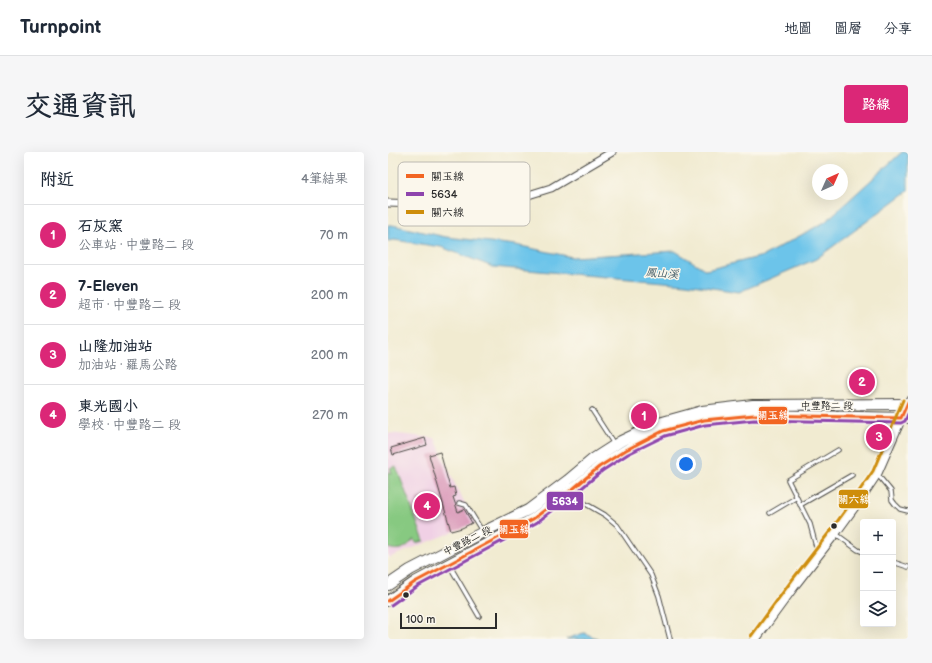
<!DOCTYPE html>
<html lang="zh-TW">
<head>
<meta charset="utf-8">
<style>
	body { margin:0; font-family:"Balsamiq Sans","LXGW WenKai TC",sans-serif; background:#f6f6f7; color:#1f2937 }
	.controls { position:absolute; right:12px; bottom:12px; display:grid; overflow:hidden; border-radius:4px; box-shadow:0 4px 16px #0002 }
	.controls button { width:36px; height:36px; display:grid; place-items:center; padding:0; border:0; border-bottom:1px solid #e0e1e3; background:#fff; color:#1f2937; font:20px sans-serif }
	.compass { position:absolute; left:424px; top:12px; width:36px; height:36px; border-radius:50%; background:#fff; box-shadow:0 4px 16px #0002; rotate:45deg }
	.scale { position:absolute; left:12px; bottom:10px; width:97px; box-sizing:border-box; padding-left:4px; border:2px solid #2b2b2b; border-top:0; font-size:11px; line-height:14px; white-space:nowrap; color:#2b2b2b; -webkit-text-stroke:3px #fbf7ec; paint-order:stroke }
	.you { position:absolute; left:298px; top:312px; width:14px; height:14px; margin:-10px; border:3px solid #fff; border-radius:50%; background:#1a73e8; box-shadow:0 0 0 6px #1a73e833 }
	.badge { display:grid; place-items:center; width:26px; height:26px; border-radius:50%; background:#db2777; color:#fff; font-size:13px; font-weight:700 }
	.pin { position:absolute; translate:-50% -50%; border:2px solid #fff; box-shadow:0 1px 4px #0006 }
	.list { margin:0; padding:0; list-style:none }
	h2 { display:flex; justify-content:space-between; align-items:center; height:52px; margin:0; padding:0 16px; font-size:17px }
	h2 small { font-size:13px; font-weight:400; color:#747a83 }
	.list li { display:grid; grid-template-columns:26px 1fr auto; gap:12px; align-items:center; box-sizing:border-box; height:60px; padding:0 16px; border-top:1px solid #e0e1e3 }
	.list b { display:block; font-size:15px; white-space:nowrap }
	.list p { margin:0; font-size:13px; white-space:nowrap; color:#747a83 }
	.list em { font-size:13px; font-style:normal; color:#747a83 }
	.icon { flex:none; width:22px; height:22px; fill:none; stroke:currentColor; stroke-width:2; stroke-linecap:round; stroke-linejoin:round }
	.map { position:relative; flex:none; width:520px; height:487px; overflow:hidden; border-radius:4px }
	header { display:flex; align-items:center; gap:24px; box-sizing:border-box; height:56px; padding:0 20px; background:#fff; border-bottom:1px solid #e0e1e3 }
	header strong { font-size:19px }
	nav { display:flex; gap:22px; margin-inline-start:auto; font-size:14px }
	.intro { display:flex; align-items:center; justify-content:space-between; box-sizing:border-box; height:96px; padding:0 24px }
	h1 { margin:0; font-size:28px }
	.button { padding:10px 18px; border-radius:4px; background:#db2777; color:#fff; font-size:14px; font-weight:700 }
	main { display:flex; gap:24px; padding:0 24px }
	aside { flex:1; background:#fff; border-radius:4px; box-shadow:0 4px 16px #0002 }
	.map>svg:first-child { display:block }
</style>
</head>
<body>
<header>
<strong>Turnpoint</strong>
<nav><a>地圖</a><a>圖層</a><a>分享</a></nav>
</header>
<div class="intro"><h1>交通資訊</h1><a class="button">路線</a></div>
<main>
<aside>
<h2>附近<small>4筆結果</small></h2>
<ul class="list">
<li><span class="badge">1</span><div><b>石灰窯</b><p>公車站 · 中豐路二 段</p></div><em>70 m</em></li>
<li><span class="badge">2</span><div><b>7-Eleven</b><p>超市 · 中豐路二 段</p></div><em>200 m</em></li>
<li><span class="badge">3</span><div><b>山隆加油站</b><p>加油站 · 羅馬公路</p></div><em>200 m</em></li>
<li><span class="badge">4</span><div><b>東光國小</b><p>學校 · 中豐路二 段</p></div><em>270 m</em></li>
</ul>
</aside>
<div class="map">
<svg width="520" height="487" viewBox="0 0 520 487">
	<rect width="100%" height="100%" fill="#fbf7ec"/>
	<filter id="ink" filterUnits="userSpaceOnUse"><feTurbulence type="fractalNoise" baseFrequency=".025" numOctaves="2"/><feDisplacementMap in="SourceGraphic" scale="8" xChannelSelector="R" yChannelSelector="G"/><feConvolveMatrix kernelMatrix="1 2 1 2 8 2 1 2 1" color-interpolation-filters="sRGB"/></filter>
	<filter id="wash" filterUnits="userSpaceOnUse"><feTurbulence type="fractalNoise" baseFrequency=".012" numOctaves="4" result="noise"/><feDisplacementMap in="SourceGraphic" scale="16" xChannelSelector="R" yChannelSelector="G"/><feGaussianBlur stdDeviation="0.9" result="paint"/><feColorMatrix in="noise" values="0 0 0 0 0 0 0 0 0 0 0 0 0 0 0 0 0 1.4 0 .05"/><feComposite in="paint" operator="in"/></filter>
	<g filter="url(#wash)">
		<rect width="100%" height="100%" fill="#f1ebd1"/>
		<path fill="#f0d0e5" d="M0,281L47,286L69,337L88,371L0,406Z"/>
		<path fill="#87c981" stroke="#597a56" d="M8,314L36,389L28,391L26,387C18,396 13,400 0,396V320L4,321L2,316Z"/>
		<path fill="#6cc4ea" stroke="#4c788a" d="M514,0H520V39L428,107L351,140L298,132L105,115L53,95L6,88L0,89V73H4L58,85L128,93L184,105L287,99L318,118L375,104L437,70Z
			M196,481L211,487H178Z"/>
		<g id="blocks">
			<path fill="#dc9ebc" d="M487,273L498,275L496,291L493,297L484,295Z
				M37,286L39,293L5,303L3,296Z
				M52,300L62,336L66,335L68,344L65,345L70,360L76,357L84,371L74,376L63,379L41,303Z
				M37,345L40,352L31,355L29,347Z"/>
		</g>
	</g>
	<g filter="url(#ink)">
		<use href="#blocks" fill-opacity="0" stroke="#494844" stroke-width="1"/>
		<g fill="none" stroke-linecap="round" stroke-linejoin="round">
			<defs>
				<path id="service" d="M204,258L226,292
					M489,322L503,339L504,348L507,352L512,357L520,359
					M183,340L191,348L217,363L229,373L263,423L271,444L282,487
					M71,351L78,353L94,379
					M412,353L464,323
					M382,361L409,345
					M448,382L470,398L475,400
					M430,402L422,372L400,328L450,298
					M505,410L520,415
					M63,413V416L91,464"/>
				<path id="minor" d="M0,51L30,52L72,58L121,49L163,36L224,0"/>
				<path id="secondary" d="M367,487L408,431L447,381L471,348L489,321L520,250"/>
				<path id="primary" d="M0,433L22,418L99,378L140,358L180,328L205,307L233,289L271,271L314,259L365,253L520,252
					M0,449L27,430L145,367L186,336L211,315L238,298L275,279L316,268L366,263L520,266"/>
			</defs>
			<use href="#service" stroke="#494844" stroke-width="5.5"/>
			<use href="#minor" stroke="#494844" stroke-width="9"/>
			<use href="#secondary" stroke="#494844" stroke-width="11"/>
			<use href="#primary" stroke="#494844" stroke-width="12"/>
			<use href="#service" stroke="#fff" stroke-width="3.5"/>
			<use href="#minor" stroke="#fff" stroke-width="7"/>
			<use href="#secondary" stroke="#fff" stroke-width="9"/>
			<use href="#primary" stroke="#fff" stroke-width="10"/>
			<defs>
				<path id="bus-1" d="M0,449L27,430L145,367L186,336L211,315L238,298L275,279L316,268L366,263L513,266L520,250"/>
				<path id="bus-2" d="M3,453L30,434L148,371L189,340L214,319L240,302L277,284L317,273L366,268L513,271L517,269L520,262"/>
				<path id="bus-3" d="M363,484L404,428L443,378L467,345L485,319L515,248"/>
			</defs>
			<use href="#bus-1" stroke="#fbf7ec" stroke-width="6"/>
			<use href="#bus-2" stroke="#fbf7ec" stroke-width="6"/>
			<use href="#bus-3" stroke="#fbf7ec" stroke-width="6"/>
			<use href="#bus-1" stroke="#f26522" stroke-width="3"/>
			<use href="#bus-2" stroke="#8e44ad" stroke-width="3"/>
			<use href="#bus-3" stroke="#ce8d09" stroke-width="3"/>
		</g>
	</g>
	<g fill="#2b2b2b" stroke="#fbf7ec" stroke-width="1.5">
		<circle cx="446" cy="374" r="3.5"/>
		<circle cx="18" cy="443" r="3.5"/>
	</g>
	<g text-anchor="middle" stroke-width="3" stroke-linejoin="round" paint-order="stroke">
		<g font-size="10" fill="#2b2b2b" stroke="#fbf7ec">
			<text x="439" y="257">中豐路二 段</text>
			<text transform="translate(79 388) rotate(-27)" y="4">中豐路二 段</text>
		</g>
		<g font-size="11" font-style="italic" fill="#3e5964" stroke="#fbf7ec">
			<text transform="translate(274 121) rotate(4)" y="4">鳳山溪</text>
		</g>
	</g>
	<rect x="10" y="10" width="132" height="64" rx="6" fill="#fbf7ec" stroke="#bdbab2" stroke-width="1"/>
	<rect x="18" y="22" width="18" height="4" fill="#f26522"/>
	<rect x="18" y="40" width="18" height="4" fill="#8e44ad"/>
	<rect x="18" y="58" width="18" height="4" fill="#ce8d09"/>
	<g font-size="11" fill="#2b2b2b">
		<text x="43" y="28">關玉線</text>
		<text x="43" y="46">5634</text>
		<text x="43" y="64">關六線</text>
	</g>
	<g stroke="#fbf7ec" stroke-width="1.5">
		<rect x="370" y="254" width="30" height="19" rx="4" fill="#f26522"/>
		<rect x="450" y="337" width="31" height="20" rx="4" fill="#ce8d09"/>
		<rect x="158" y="339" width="38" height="20" rx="4" fill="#8e44ad"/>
		<rect x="111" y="367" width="30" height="20" rx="4" fill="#f26522"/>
	</g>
	<g font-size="11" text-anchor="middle" font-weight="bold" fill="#fff">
		<text x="385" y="267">關玉線</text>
		<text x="466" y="351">關六線</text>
		<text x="177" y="353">5634</text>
		<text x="126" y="381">關玉線</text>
	</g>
</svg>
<div class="controls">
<button>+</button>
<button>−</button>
<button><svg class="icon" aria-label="layers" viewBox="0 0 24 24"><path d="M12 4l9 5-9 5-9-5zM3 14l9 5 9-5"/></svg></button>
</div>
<svg class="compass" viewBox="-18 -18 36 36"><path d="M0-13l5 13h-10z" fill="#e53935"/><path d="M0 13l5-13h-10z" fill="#747a83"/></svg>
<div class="scale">100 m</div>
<div class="you"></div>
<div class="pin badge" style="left:256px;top:264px">1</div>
<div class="pin badge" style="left:474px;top:230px">2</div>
<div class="pin badge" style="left:491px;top:285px">3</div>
<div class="pin badge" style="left:39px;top:354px">4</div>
</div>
</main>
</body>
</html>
